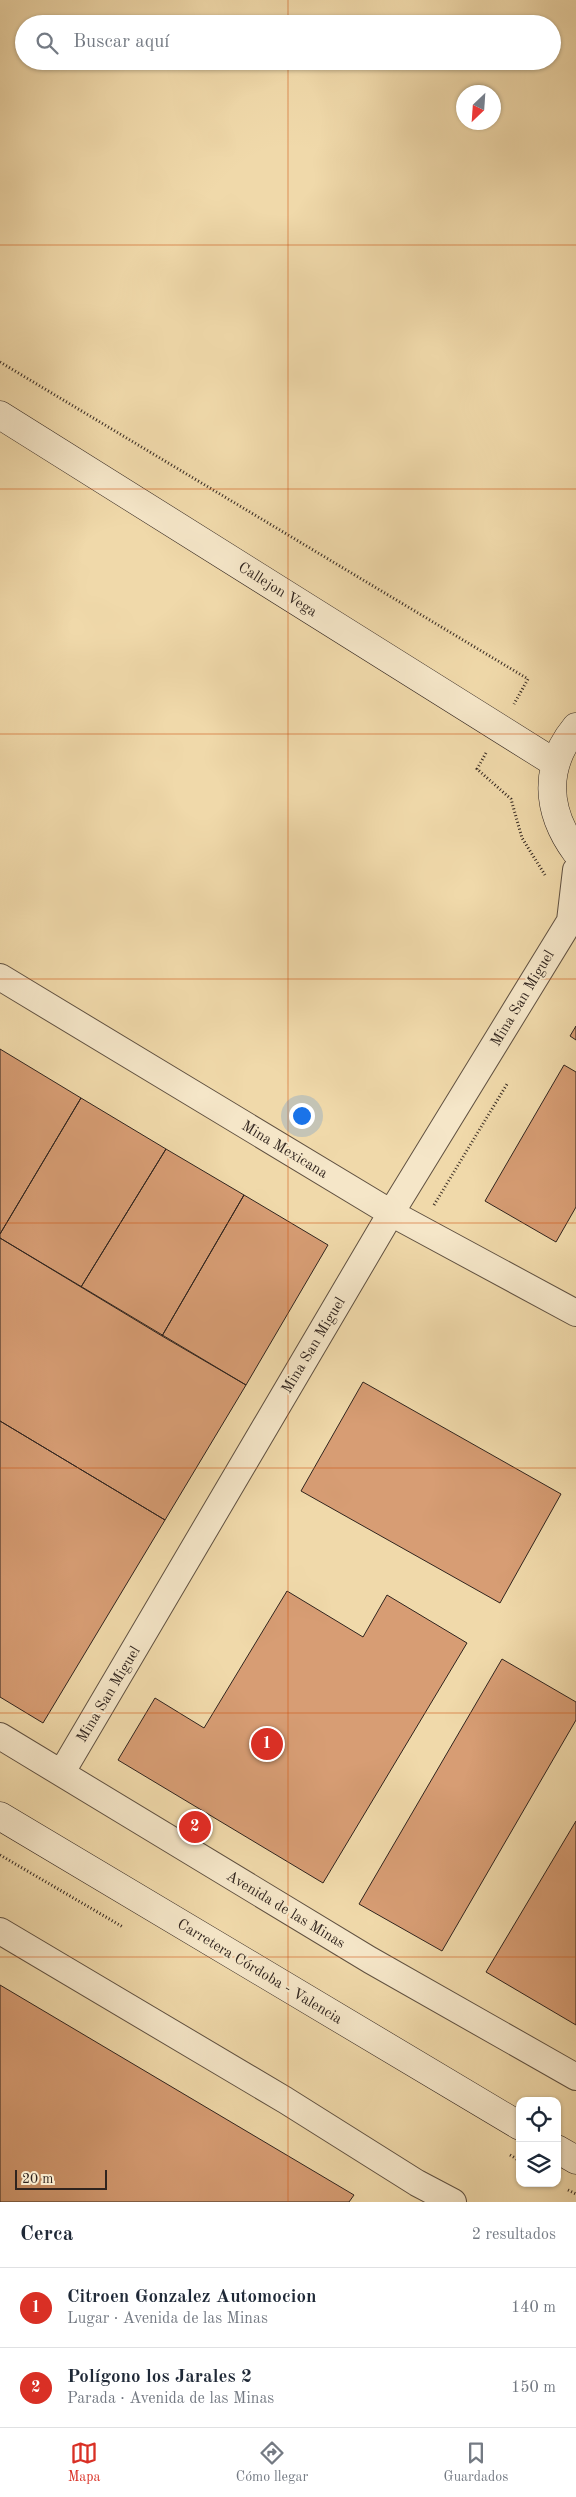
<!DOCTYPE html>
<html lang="es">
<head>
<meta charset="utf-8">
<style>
	body { margin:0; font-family:"Old Standard TT",serif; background:#f6f6f7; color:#1f2937 }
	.controls { position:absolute; right:15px; bottom:15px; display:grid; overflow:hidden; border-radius:10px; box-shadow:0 1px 4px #0004 }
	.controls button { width:45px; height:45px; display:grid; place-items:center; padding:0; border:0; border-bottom:1px solid #e0e1e3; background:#fff; color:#1f2937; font:25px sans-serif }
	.compass { position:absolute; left:456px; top:85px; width:45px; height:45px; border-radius:50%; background:#fff; box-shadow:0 1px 4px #0004; rotate:205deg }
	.scale { position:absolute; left:15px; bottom:12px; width:92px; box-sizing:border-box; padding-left:5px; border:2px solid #30241e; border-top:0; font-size:14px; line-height:18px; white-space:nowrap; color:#30241e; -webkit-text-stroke:4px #f5e6c8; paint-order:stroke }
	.you { position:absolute; left:301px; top:1115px; width:18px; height:18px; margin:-12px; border:4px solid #fff; border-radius:50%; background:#1a73e8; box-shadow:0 0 0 8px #1a73e833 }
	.badge { display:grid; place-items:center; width:32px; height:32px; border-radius:50%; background:#d93025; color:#fff; font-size:16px; font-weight:700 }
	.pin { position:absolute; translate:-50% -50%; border:2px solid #fff; box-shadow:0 1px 5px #0006 }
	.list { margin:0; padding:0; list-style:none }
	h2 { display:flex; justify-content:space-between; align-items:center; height:65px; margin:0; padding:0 20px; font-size:21px }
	h2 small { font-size:16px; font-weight:400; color:#747a83 }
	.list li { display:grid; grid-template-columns:32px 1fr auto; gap:15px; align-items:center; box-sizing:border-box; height:80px; padding:0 20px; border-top:1px solid #e0e1e3 }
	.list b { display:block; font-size:19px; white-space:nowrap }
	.list p { margin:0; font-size:16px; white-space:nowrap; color:#747a83 }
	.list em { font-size:16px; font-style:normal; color:#747a83 }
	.icon { flex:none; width:28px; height:28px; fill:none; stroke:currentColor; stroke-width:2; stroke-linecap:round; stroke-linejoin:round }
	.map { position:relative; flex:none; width:576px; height:2202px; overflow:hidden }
	.search { position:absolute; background:#fff; box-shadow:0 1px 4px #0004; left:15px; right:15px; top:15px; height:55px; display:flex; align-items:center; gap:12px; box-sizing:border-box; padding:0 18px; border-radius:28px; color:#747a83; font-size:19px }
	.sheet { height:225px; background:#fff }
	nav { display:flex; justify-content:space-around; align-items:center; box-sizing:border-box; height:70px; border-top:1px solid #e0e1e3; background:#fff; font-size:14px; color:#747a83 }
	nav a { display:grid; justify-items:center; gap:2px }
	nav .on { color:#d93025 }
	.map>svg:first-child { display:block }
</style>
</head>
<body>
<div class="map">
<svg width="576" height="2202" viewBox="0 0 576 2202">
	<rect width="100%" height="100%" fill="#f0d9aa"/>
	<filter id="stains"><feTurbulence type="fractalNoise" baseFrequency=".004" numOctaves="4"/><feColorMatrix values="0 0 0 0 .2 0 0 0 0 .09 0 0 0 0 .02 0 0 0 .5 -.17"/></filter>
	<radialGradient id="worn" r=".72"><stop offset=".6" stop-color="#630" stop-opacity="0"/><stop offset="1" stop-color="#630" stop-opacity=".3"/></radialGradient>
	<path fill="#d79d74" stroke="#30241e" d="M576,1026V1040L570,1036Z
		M0,1049L81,1098L0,1234Z
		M564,1065L576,1072V1207L556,1242L485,1201Z
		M81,1098L166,1149L81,1287L0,1238V1234Z
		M166,1149L244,1195L162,1336L81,1287Z
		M244,1195L328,1245L246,1385L162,1336Z
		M0,1238L246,1385L165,1520L0,1421Z
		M363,1382L561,1494L500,1603L301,1491Z
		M0,1421L165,1520L43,1723L0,1697Z
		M287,1591L363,1637L387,1595L467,1643L323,1883L118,1760L155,1698L204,1728Z
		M502,1659L576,1702V1720L442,1951L359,1904Z
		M576,1821V2025L486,1972Z
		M0,1985L354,2195L349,2202H0Z"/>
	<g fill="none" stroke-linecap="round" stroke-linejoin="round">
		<defs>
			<path id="street" d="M0,977L391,1213L576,1313
				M0,1736L370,1960L576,2077
				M62,1772L391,1213L570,921L576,870
				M0,1931L285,2100L417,2183L453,2202"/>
			<path id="secondary" d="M0,415L555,763
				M576,727C543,767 546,811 576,852
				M0,1816L520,2126
				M557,2149L576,2160"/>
		</defs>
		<use href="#street" stroke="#605141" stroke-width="28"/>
		<use href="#secondary" stroke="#30241e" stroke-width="29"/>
		<path stroke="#30241e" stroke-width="3" stroke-dasharray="1 2.5" stroke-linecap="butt" d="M0,362L528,679L514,704
			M486,753L477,769L511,799L522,838L545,875
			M434,1205L507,1084
			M0,1855L123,1927
			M510,2155L520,2161
			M568,2190L576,2194"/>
		<use href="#street" stroke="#f5e6c8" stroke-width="26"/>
		<use href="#secondary" stroke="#f5e6c8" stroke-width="28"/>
	</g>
	<path fill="none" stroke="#cc510f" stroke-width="1" stroke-opacity="0.55" d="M288,0V24M288,61V2202M0,245H576M0,489H576M0,734H576M0,979H576M0,1223H576M0,1468H576M0,1713H576M0,1957H576"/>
	<g text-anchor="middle" stroke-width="4" stroke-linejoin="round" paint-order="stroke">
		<g font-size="15" fill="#30241e" stroke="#f5e6c8">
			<text transform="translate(278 589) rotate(32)" y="5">Callejon Vega</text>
			<text transform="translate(522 998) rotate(-59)" y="5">Mina San Miguel</text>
			<text transform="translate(285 1149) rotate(31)" y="5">Mina Mexicana</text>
			<text transform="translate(313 1345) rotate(-59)" y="5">Mina San Miguel</text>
			<text transform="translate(108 1694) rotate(-59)" y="5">Mina San Miguel</text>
			<text transform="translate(286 1909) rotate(31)" y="5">Avenida de las Minas</text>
			<text transform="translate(260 1971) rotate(31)" y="5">Carretera Córdoba - Valencia</text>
		</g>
	</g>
	<rect width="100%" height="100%" filter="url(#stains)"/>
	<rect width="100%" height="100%" fill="url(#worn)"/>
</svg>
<div class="controls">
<button><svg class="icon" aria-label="locate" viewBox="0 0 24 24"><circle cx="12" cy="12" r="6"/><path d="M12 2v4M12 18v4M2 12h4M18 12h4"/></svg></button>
<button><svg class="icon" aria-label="layers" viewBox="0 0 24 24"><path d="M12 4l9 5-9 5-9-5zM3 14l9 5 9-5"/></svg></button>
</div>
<svg class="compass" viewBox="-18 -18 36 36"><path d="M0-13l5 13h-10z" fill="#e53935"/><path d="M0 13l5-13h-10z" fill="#747a83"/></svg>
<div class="scale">20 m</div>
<div class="you"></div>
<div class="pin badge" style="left:267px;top:1744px">1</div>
<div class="pin badge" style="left:195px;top:1827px">2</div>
<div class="search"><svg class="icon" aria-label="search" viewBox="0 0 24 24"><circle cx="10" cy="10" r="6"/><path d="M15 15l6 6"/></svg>Buscar aquí</div>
</div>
<section class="sheet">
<h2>Cerca<small>2 resultados</small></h2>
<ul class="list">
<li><span class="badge">1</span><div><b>Citroen Gonzalez Automocion</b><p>Lugar · Avenida de las Minas</p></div><em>140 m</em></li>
<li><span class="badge">2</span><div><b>Polígono los Jarales 2</b><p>Parada · Avenida de las Minas</p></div><em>150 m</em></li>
</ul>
</section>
<nav>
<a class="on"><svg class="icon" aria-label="map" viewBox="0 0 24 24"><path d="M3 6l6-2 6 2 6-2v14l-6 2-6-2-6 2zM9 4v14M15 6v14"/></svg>Mapa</a>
<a><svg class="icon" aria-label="directions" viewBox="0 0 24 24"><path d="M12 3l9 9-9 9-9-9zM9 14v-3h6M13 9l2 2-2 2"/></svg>Cómo llegar</a>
<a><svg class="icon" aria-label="saved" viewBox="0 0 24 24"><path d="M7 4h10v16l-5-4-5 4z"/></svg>Guardados</a>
</nav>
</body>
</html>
